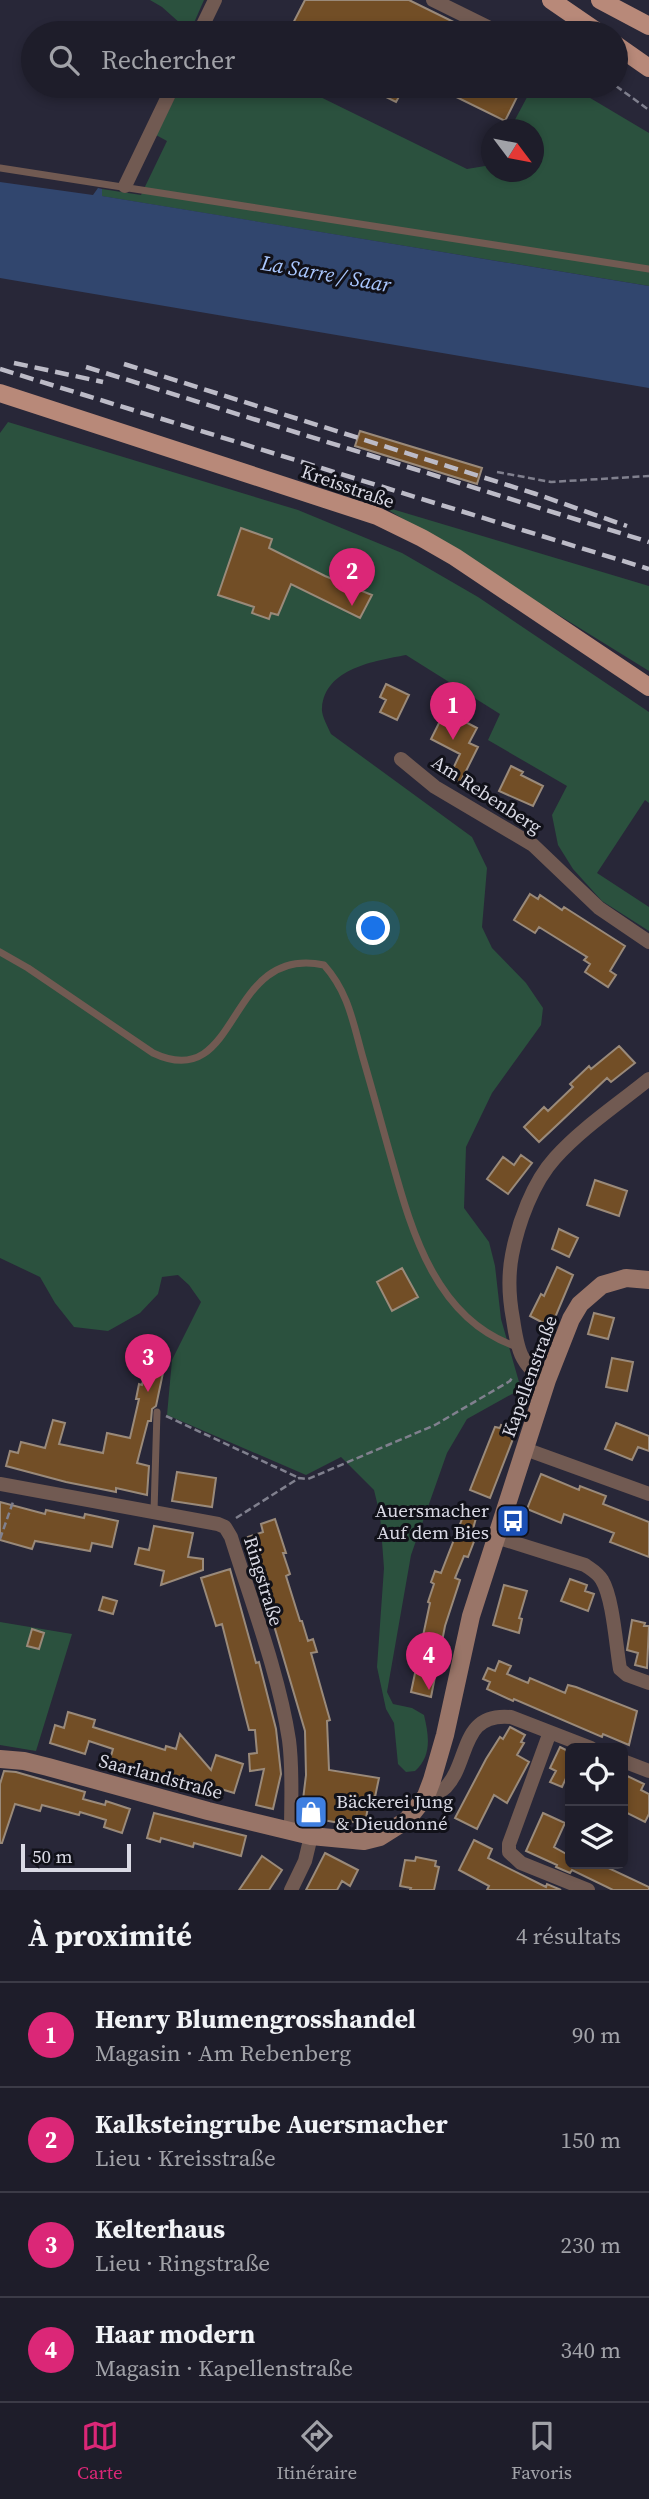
<!DOCTYPE html>
<html lang="fr">
<head>
<meta charset="utf-8">
<style>
	body { margin:0; font-family:"Source Serif 4",serif; background:#2b2a36; color:#f1f3f6 }
	.controls { position:absolute; right:21px; bottom:21px; display:grid; overflow:hidden; border-radius:10px; box-shadow:0 4px 10px #0003 }
	.controls button { width:63px; height:63px; display:grid; place-items:center; padding:0; border:0; border-bottom:2px solid #3c3b47; background:#1e1d2a; color:#f1f3f6; font:35px sans-serif }
	.compass { position:absolute; left:481px; top:119px; width:63px; height:63px; border-radius:50%; background:#1e1d2a; box-shadow:0 4px 10px #0003; rotate:122deg }
	.scale { position:absolute; left:21px; bottom:18px; width:110px; box-sizing:border-box; padding-left:7px; border:4px solid #dadae5; border-top:0; font-size:19px; line-height:24px; white-space:nowrap; color:#dadae5; -webkit-text-stroke:5px #111119; paint-order:stroke }
	.you { position:absolute; left:374px; top:929px; width:24px; height:24px; margin:-18px; border:5px solid #fff; border-radius:50%; background:#1a73e8; box-shadow:0 0 0 10px #1a73e833 }
	.badge { display:grid; place-items:center; width:46px; height:46px; border-radius:50%; background:#db2777; color:#fff; font-size:23px; font-weight:700 }
	.pin { position:absolute; translate:-50% -58px; filter:drop-shadow(0 2px 4px #0008) }
	.pin::after { content:''; position:absolute; top:37px; width:24px; height:21px; background:inherit; clip-path:polygon(0 0,100% 0,50% 100%) }
	.list { margin:0; padding:0; list-style:none }
	h2 { display:flex; justify-content:space-between; align-items:center; height:91px; margin:0; padding:0 28px; font-size:30px }
	h2 small { font-size:23px; font-weight:400; color:#a1a2a8 }
	.list li { display:grid; grid-template-columns:46px 1fr auto; gap:21px; align-items:center; box-sizing:border-box; height:105px; padding:0 28px; border-top:2px solid #3c3b47 }
	.list b { display:block; font-size:26px; white-space:nowrap }
	.list p { margin:0; font-size:23px; white-space:nowrap; color:#a1a2a8 }
	.list em { font-size:23px; font-style:normal; color:#a1a2a8 }
	.icon { flex:none; width:38px; height:38px; fill:none; stroke:currentColor; stroke-width:2; stroke-linecap:round; stroke-linejoin:round }
	.map { position:relative; flex:none; width:649px; height:1890px; overflow:hidden }
	.search { position:absolute; background:#1e1d2a; box-shadow:0 4px 10px #0003; left:21px; right:21px; top:21px; height:77px; display:flex; align-items:center; gap:18px; box-sizing:border-box; padding:0 24px; border-radius:38px; color:#a1a2a8; font-size:26px }
	.sheet { height:511px; background:#1e1d2a }
	nav { display:flex; justify-content:space-around; align-items:center; box-sizing:border-box; height:98px; border-top:2px solid #3c3b47; background:#1e1d2a; font-size:19px; color:#a1a2a8 }
	nav a { display:grid; justify-items:center; gap:4px }
	nav .on { color:#db2777 }
	.map>svg:first-child { display:block }
</style>
</head>
<body>
<div class="map">
<svg width="649" height="1890" viewBox="0 0 649 1890">
	<rect width="100%" height="100%" fill="#282738"/>
	<path fill="#2b513e" d="M150,0H204L190,32L162,7Z
		M181,86H298L467,169L491,165V172H534V130L510,129L533,86H570L649,133V286L101,196L102,189L141,195L167,141L156,135Z
		M8,422L298,510L402,553L478,597L649,712V803L645,800L597,873L649,907V931L602,901L573,869L558,845L552,815L567,786L488,740L500,714L406,655C375,661 325,668 322,708C321,715 328,727 331,734L472,837L487,868L482,927L492,948L526,983L543,1008L541,1025L492,1093L466,1147L464,1208L489,1242L495,1266L501,1319L521,1389L467,1419L447,1453L411,1555L387,1692L393,1704L412,1708L424,1715C429,1736 432,1756 415,1771L406,1772L398,1764L394,1723L386,1709L377,1667L384,1568L380,1515L374,1490L341,1457L306,1475L167,1415L172,1360L201,1302L189,1285L178,1275L162,1277L158,1294L140,1313L108,1331L74,1327L55,1303L40,1277L0,1258V433Z
		M382,506L649,586V671Z
		M0,1622L72,1634L36,1751L0,1745Z"/>
	<path fill="#31466e" d="M0,182L93,195L98,188L102,189V196L649,286V388L0,278Z"/>
	<path fill="#724e26" stroke="#9a8a7a" stroke-width="2" d="M305,0H409L476,33H288Z
		M364,86H405L396,102Z
		M434,86H496L517,97L505,121Z
		M360,431L482,468L477,484L355,446Z
		M241,528L272,539L269,548L325,576L372,595L360,618L291,584L278,615L271,613L269,619L252,613L254,607L218,595Z
		M386,684L409,695L397,720L380,712L386,700L380,697Z
		M440,699L460,709L456,717L477,728L469,743L478,747L460,783L449,777L460,754L431,739L444,713L435,709Z
		M511,766L523,772L521,775L543,786L533,806L499,791Z
		M530,894L538,899L540,895L562,910L564,907L625,946L610,971L616,975L608,987L585,972L590,964L584,960L587,957L539,927L535,933L514,920Z
		M619,1046L635,1063L611,1082L607,1078L539,1142L524,1127L544,1107L548,1111L573,1087L570,1084L589,1066L591,1069Z
		M521,1155L532,1163L508,1194L487,1179L503,1157L514,1165Z
		M595,1180L627,1191L619,1216L587,1205Z
		M559,1229L578,1238L569,1257L552,1249Z
		M557,1267L573,1275L551,1327L530,1316L541,1294L544,1296Z
		M402,1268L418,1297L392,1311L377,1282Z
		M594,1313L614,1318L608,1339L588,1334Z
		M612,1358L633,1362L627,1391L606,1387Z
		M147,1364L164,1368L156,1406L152,1409L151,1421H148L137,1463L149,1466L147,1495L116,1488V1492L66,1482L6,1466L10,1451L18,1453L21,1442L45,1448L53,1420L65,1423L59,1444L103,1453L107,1433L130,1438L139,1399H136L139,1384L142,1385Z
		M616,1423L649,1436V1451L638,1447L632,1460L605,1449Z
		M501,1425L516,1431L490,1498L470,1490L495,1427L500,1428Z
		M177,1472L216,1478L212,1507L172,1501Z
		M541,1474L579,1490L580,1486L606,1496L603,1504L649,1522V1557L610,1542L614,1533L564,1514L561,1523L527,1509Z
		M0,1502L45,1514L46,1510L84,1518L85,1514L118,1521L112,1547L92,1543L90,1551L35,1541L32,1549L0,1540Z
		M464,1514L476,1518L473,1529L478,1531L468,1557L464,1556L455,1578L460,1580L445,1626L431,1697L411,1692L430,1603L428,1602L434,1584L431,1582L435,1571L441,1573Z
		M275,1519L286,1553H283L290,1574L286,1576L300,1621H302L308,1641L313,1639L317,1652L311,1653L330,1720L327,1721L329,1770L379,1778L375,1797L370,1796L366,1818L355,1816L354,1822L345,1820V1824L301,1816L306,1775L305,1731L248,1537L263,1532L261,1524Z
		M154,1526L193,1533L188,1557L203,1559V1570L161,1585L164,1571L135,1564L139,1548L149,1550Z
		M230,1569L256,1663L259,1662L276,1729L281,1774L273,1809L256,1805L264,1769L250,1771L249,1754L257,1753L255,1730H249L222,1624L216,1626L201,1578Z
		M570,1579L587,1585L585,1591L594,1594L588,1611L561,1601Z
		M504,1585L527,1591L519,1618L522,1619L519,1633L493,1625Z
		M103,1597L117,1601L113,1614L99,1610Z
		M632,1620L645,1623L644,1626H649L647,1668L635,1665L638,1653L627,1650Z
		M32,1629L44,1633L39,1649L27,1646Z
		M499,1661L511,1666L507,1674L528,1683L530,1678L565,1693L568,1685L576,1687L637,1711L629,1745L603,1734L602,1737L514,1699L513,1701L487,1689L490,1682L483,1679L488,1668L495,1671Z
		M68,1712L95,1720L93,1727L165,1750L166,1746L176,1749L180,1734L211,1770L216,1755L243,1764L234,1793L191,1780L189,1788L108,1766L113,1749L89,1741L85,1754L50,1743L55,1725L64,1728Z
		M510,1727L525,1735L521,1742L524,1743L517,1755L529,1762L507,1803L494,1795L477,1829L455,1818L486,1759L500,1737L503,1739Z
		M560,1747L570,1752V1778L567,1776L562,1787L550,1782L556,1771L550,1768Z
		M4,1771L16,1772L85,1792L83,1799L105,1805L106,1801L130,1809L122,1833L104,1827L106,1820L80,1812L79,1815L42,1805L40,1811L15,1804L2,1843H0V1784Z
		M623,1774L644,1784L641,1790L649,1794V1814L645,1822L623,1811Z
		M154,1813L246,1836L241,1856L194,1843L193,1847L161,1838L160,1842L147,1838Z
		M543,1813L565,1823L554,1847L570,1856V1864H600L649,1887V1890H613L572,1870L570,1873L556,1867L557,1865L526,1851Z
		M474,1840L492,1849L488,1858L546,1887L547,1884L561,1890H487L489,1886L459,1870Z
		M325,1853L358,1870L350,1886L342,1881L337,1890H306Z
		M262,1856L282,1870L269,1890H239Z
		M416,1857L436,1861L435,1866L439,1867L434,1890H410L411,1888L400,1886L405,1860L415,1861Z"/>
	<g fill="none" stroke-linecap="round" stroke-linejoin="round">
		<path stroke="#80808e" stroke-width="2.5" stroke-dasharray="7 3.5" stroke-linecap="butt" d="M616,86L649,110
			M497,472L551,482L649,476
			M166,1416L299,1478
			M236,1518L299,1478L308,1479L435,1425L510,1381L513,1376
			M0,1539L13,1502"/>
		<path stroke="#715a52" stroke-width="7" d="M0,168L649,269
			M0,952L28,968L153,1053C242,1095 224,944 324,965C349,993 353,1023 363,1058C373,1092 382,1126 392,1161C412,1233 437,1321 518,1347
			M154,1511L157,1412"/>
		<path stroke="#715a52" stroke-width="14" d="M433,0L500,33
			M199,33L215,0
			M125,186L173,86
			M401,759L435,787L533,845L599,908L649,942
			M547,1380C520,1367 517,1347 513,1319C509,1298 508,1276 512,1255C518,1223 533,1182 555,1158C582,1128 617,1105 649,1079
			M525,1449L649,1494
			M0,1484L218,1524L225,1527L231,1537C251,1601 279,1674 289,1740C293,1770 291,1801 291,1832
			M496,1537L585,1565C592,1570 598,1573 602,1580C613,1598 616,1646 620,1669L627,1675L649,1683
			M550,1732L509,1844V1852L521,1863L588,1890
			M623,1761L649,1771
			M426,1796C433,1794 440,1793 446,1787C470,1761 460,1712 511,1717L591,1748
			M291,1890L305,1861L311,1836"/>
		<path stroke="#997568" stroke-width="18" d="M0,1759L24,1761L48,1767L208,1811L311,1836L364,1841L380,1837L407,1820L426,1796L432,1780L445,1735L471,1616L547,1380L571,1319L580,1304L602,1285L626,1278L649,1280"/>
		<path stroke="#b88979" stroke-width="18" d="M551,0L599,33
			M600,0L649,26
			M616,45L649,68
			M0,393L377,516L422,538L455,557L649,687"/>
		<path stroke="#bcbbc7" stroke-width="4.5" stroke-dasharray="14 7" stroke-linecap="butt" d="M14,363L103,382
			M124,364L536,494L627,526
			M86,367L649,542
			M0,369L649,569"/>
	</g>
	<defs>
		<symbol id="bus-square" viewBox="-11 -11 22 22"><rect x="-9" y="-9" width="18" height="18" rx="4" fill="#1a4fb4" stroke="#111119"/><path d="M-5-6H5V4H4V6H2V4H-2V6H-4V4H-5ZM-3.5-4V0h7V-4ZM-3.5 1.2v1.5H-2V1.2ZM2 1.2v1.5H3.5V1.2Z" fill="#fff"/></symbol>
		<symbol id="shop-square" viewBox="-11 -11 22 22"><rect x="-9" y="-9" width="18" height="18" rx="4" fill="#3f7fe0" stroke="#111119"/><path d="M-5-2.5h2.3a2.7 3.5 0 0 1 5.4 0H5L5.5 6h-11ZM-1.5-2.5h3a1.5 2.3 0 0 0-3 0Z" fill="#fff"/></symbol>
	</defs>
	<g fill-rule="evenodd">
		<use href="#bus-square" x="494" y="1502" width="38" height="38"/>
		<use href="#shop-square" x="292" y="1793" width="38" height="38"/>
	</g>
	<g text-anchor="middle" stroke-width="6" stroke-linejoin="round" paint-order="stroke">
		<g font-size="19" fill="#dadae5" stroke="#111119">
			<text transform="translate(348 486) rotate(19)" y="7">Kreisstraße</text>
			<text transform="translate(487 794) rotate(33)" y="7">Am Rebenberg</text>
			<text transform="translate(529 1376) rotate(-70)" y="7">Kapellenstraße</text>
			<text transform="translate(264 1581) rotate(73)" y="7">Ringstraße</text>
			<text transform="translate(161 1776) rotate(15)" y="7">Saarlandstraße</text>
		</g>
		<g font-size="19" fill="#dadae5" stroke="#111119" text-anchor="end">
			<text x="489" y="1517">Auersmacher<tspan x="489" dy="22">Auf dem Bies</tspan></text>
			<text x="336" y="1808" text-anchor="start">Bäckerei Jung<tspan x="336" dy="22">&amp; Dieudonné</tspan></text>
		</g>
		<g font-size="21" font-style="italic" fill="#aac7fe" stroke="#111119">
			<text transform="translate(326 274) rotate(10)" y="7">La Sarre / Saar</text>
		</g>
	</g>
</svg>
<div class="controls">
<button><svg class="icon" aria-label="locate" viewBox="0 0 24 24"><circle cx="12" cy="12" r="6"/><path d="M12 2v4M12 18v4M2 12h4M18 12h4"/></svg></button>
<button><svg class="icon" aria-label="layers" viewBox="0 0 24 24"><path d="M12 4l9 5-9 5-9-5zM3 14l9 5 9-5"/></svg></button>
</div>
<svg class="compass" viewBox="-18 -18 36 36"><path d="M0-13l5 13h-10z" fill="#e53935"/><path d="M0 13l5-13h-10z" fill="#a1a2a8"/></svg>
<div class="scale">50 m</div>
<div class="you"></div>
<div class="pin badge" style="left:453px;top:740px">1</div>
<div class="pin badge" style="left:352px;top:606px">2</div>
<div class="pin badge" style="left:148px;top:1392px">3</div>
<div class="pin badge" style="left:429px;top:1690px">4</div>
<div class="search"><svg class="icon" aria-label="search" viewBox="0 0 24 24"><circle cx="10" cy="10" r="6"/><path d="M15 15l6 6"/></svg>Rechercher</div>
</div>
<section class="sheet">
<h2>À proximité<small>4 résultats</small></h2>
<ul class="list">
<li><span class="badge">1</span><div><b>Henry Blumengrosshandel</b><p>Magasin · Am Rebenberg</p></div><em>90 m</em></li>
<li><span class="badge">2</span><div><b>Kalksteingrube Auersmacher</b><p>Lieu · Kreisstraße</p></div><em>150 m</em></li>
<li><span class="badge">3</span><div><b>Kelterhaus</b><p>Lieu · Ringstraße</p></div><em>230 m</em></li>
<li><span class="badge">4</span><div><b>Haar modern</b><p>Magasin · Kapellenstraße</p></div><em>340 m</em></li>
</ul>
</section>
<nav>
<a class="on"><svg class="icon" aria-label="map" viewBox="0 0 24 24"><path d="M3 6l6-2 6 2 6-2v14l-6 2-6-2-6 2zM9 4v14M15 6v14"/></svg>Carte</a>
<a><svg class="icon" aria-label="directions" viewBox="0 0 24 24"><path d="M12 3l9 9-9 9-9-9zM9 14v-3h6M13 9l2 2-2 2"/></svg>Itinéraire</a>
<a><svg class="icon" aria-label="saved" viewBox="0 0 24 24"><path d="M7 4h10v16l-5-4-5 4z"/></svg>Favoris</a>
</nav>
</body>
</html>
